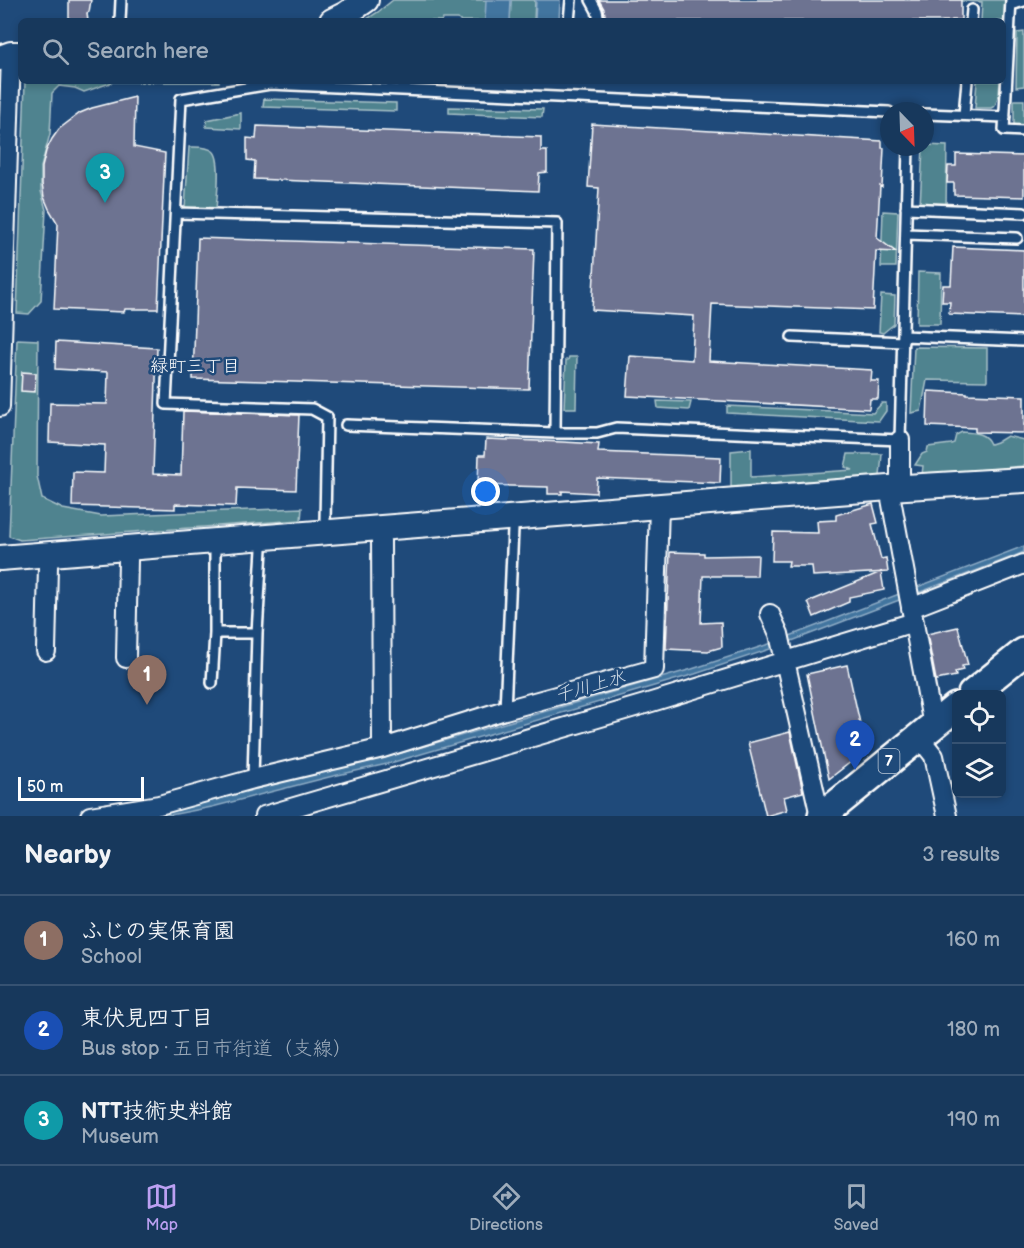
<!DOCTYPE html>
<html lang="en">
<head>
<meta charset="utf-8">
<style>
	body { margin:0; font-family:"Balsamiq Sans","Klee One",sans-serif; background:#244365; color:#f1f3f6 }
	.controls { position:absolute; right:18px; bottom:18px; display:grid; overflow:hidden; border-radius:9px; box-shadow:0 3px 9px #0003 }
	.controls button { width:54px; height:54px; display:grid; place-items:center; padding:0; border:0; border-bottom:2px solid #365272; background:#17385c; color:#f1f3f6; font:30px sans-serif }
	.compass { position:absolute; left:880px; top:102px; width:54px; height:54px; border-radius:50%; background:#17385c; box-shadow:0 3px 9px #0003; rotate:157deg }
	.scale { position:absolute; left:18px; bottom:15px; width:126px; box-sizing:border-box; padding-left:6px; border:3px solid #fff; border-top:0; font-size:16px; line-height:21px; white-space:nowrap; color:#fff; -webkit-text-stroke:4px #1f4a7a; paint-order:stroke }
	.you { position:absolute; left:486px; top:492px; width:21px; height:21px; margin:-15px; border:4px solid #fff; border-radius:50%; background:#1a73e8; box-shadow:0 0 0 9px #1a73e833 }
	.badge { display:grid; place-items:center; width:39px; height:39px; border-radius:50%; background:#bca0f2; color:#fff; font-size:20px; font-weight:700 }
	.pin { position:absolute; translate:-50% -50px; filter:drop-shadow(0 2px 3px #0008) }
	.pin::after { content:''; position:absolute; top:32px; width:21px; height:18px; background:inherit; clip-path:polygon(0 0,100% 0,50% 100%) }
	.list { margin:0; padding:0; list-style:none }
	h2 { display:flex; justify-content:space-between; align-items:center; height:78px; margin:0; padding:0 24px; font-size:26px }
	h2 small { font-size:20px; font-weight:400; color:#9eacbb }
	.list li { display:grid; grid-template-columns:39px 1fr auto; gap:18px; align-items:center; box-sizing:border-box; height:90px; padding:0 24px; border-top:2px solid #365272 }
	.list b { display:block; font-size:22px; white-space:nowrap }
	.list p { margin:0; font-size:20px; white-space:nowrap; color:#9eacbb }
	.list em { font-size:20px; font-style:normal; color:#9eacbb }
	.icon { flex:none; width:33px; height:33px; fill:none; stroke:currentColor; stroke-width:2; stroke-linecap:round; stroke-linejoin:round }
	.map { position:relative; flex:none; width:1024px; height:816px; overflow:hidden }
	.search { position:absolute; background:#17385c; box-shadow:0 3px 9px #0003; left:18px; right:18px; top:18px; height:66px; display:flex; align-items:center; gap:15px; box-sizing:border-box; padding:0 21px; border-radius:9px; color:#9eacbb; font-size:22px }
	.sheet { height:348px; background:#17385c }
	nav { display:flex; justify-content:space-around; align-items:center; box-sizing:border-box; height:84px; border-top:2px solid #365272; background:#17385c; font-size:16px; color:#9eacbb }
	nav a { display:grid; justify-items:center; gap:3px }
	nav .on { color:#bca0f2 }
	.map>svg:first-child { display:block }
</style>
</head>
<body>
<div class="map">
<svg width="1024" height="816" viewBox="0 0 1024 816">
	<rect width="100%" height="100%" fill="#1f4a7a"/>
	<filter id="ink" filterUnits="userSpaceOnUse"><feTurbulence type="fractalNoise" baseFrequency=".0167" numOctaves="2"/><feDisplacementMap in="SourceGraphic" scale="12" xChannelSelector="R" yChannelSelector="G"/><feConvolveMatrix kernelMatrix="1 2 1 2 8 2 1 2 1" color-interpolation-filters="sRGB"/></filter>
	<g filter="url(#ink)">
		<path fill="#50838f" stroke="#a8c1c7" stroke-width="1.5" d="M393,0H494L499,21H460L458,19H443L441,21H364L378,12Z
			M511,0H535L534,21H510Z
			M947,0H1005L1003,36V21H981L982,2Z
			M1024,32V86L1016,87L1017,33Z
			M27,81H219V82H113L84,92L75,88L59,86L52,93L50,134L41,167V191L46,210L41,301L29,314L17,313L25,82Z
			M977,81H1000L999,94L995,106L991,108H975Z
			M264,99L396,103V111L263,107Z
			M1014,100H1024V126H1014Z
			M449,107L543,109L542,117L449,113Z
			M241,113V129L206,127L207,120Z
			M925,145L947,146L946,207L920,206L923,147H925Z
			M189,147C196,147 207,146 213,151C222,158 217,197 216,209L185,208Z
			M883,211L898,212L896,267H881Z
			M918,272L941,273L940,324H917Z
			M881,295L895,296L894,324L883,333L879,332Z
			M17,339L38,340L37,476L42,499L63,509L101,516L302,508L301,520L20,540L9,536Z
			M914,347L987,348V381L927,380L921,411L911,413Z
			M569,357H577L576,408H564L566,360H568Z
			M657,401L691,402L689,410L658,408Z
			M882,403H886V411L879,421L727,413V406L873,413Z
			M962,432C973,433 985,432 990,444L999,441L1007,436L1024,440V466L922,475L923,466L915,465L922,454L927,452L928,447L951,444L954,443L956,435Z
			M751,449V477L853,470L845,467L848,454H882L880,476L731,487V451Z"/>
		<path fill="#43749f" stroke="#8eacc5" stroke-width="1.5" d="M486,0H511L510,21H485Z
			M536,0H560L559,21H535Z
			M1024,546V552L1012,557L776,647L695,674L387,764L329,777L212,807L165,816H137L207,802L320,772L380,759L692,669L769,644Z"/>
		<path fill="#6d7391" stroke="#fff" stroke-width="1.5" d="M69,0H91L89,12L87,13L88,21L69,20Z
			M599,0H961V20H952V21H606L604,9Z
			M135,97L134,147L165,153L158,309H125L124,312L54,309L58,224L49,209L44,197L42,184V167L46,151L52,139L59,129L80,113L92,108Z
			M592,124L882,141V148H884L882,187L880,186L877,238L896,252L876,251L873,310L712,304L709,361L872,370L871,381H879L878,399H870L869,409L627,396L630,356L692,360L694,316L592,310L599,188L588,187Z
			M257,126L541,137V151H547V172L539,173L538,191L254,179L255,161L247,160V138L256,139Z
			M956,154L1024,156V197L954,195V183H947L948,166H956Z
			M198,238L534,249L529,389L193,379Z
			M953,247L1024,250V317L949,314L950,302H942L943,285H951Z
			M56,342L157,348L153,474L181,475L183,411L299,415L296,490L237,488L236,506L175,504V509L72,506L73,472L104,473L105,445L49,442L50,403L107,404L108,372L55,369Z
			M22,372L36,373L35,392L21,391Z
			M928,391L967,393V394L1024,396V433L975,432V428L927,426Z
			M486,439L563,442L599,444L598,452L721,457L720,483L597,478L596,493L562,491V494H548V487L478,485L479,455H485Z
			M873,504L878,523L872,524L881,559L886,558L888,572L813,576L812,566H788L789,561H772L773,532L818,533L817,521L836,520V515Z
			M670,552L704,553V556L758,555L757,576H703L701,623L721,622L722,647L708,651L666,649Z
			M881,572L884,590L849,597V602L814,617L808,602Z
			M958,627L968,665L962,666L963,670L955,672L956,676L936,680L927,634Z
			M847,665L866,750L829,779L807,674Z
			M790,732L803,792L784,797L787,810L766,816L748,743Z"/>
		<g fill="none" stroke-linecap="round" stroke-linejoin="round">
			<defs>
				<path id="lane" d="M591,0L597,11L599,21
					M1011,0L1004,130L1024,131
					M1011,5L1024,1
					M120,21L121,0
					M569,21L571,0
					M971,21L972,10
					M925,114L1005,117
					M964,115L967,81
					M906,208L1024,213
					M176,213L557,223L555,433
					M906,234L1017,238
					M903,336L1024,341
					M792,337L903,342
					M346,425L555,433H597L616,428L900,440L908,147
					M325,522L327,417L312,409L166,404L181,99L270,84L889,112
					M215,553V633H257
					M212,683L215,633
					M505,710L513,529
					M253,779L257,633L262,549"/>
				<path id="street" d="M0,407L11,54
					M889,488L933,726
					M900,488V440
					M381,540L382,744L383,748
					M911,608L1024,564
					M770,614L779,634L785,661L820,816
					M46,651L48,566
					M126,658L128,560
					M919,737L934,756L947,816
					M90,816L159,805L253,779L383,748L505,710L654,669L659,506
					M264,816L645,704L914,622"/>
				<path id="secondary" d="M332,21L346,14L366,0
					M0,58L11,54H21
					M0,558L889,488L1024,480"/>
				<path id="primary" d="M972,694L1024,652
					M822,816L956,707"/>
			</defs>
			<use href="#lane" stroke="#fff" stroke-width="14"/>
			<use href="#street" stroke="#fff" stroke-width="22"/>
			<use href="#secondary" stroke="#fff" stroke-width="28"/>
			<use href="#primary" stroke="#fff" stroke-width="32"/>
			<use href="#lane" stroke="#1f4a7a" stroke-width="9"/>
			<use href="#street" stroke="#1f4a7a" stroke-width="18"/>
			<use href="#secondary" stroke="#1f4a7a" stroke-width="24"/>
			<use href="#primary" stroke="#1f4a7a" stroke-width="27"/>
		</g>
	</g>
	<g text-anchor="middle" stroke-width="5" stroke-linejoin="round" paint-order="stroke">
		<rect fill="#1f4a7a" stroke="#bcc9d7" stroke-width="1.5" x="878.5" y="749" width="21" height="24" rx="4.5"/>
		<g font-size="15" font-weight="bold" fill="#fff">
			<text x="889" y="766">7</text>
		</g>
		<g font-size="18" fill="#fff" stroke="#1f4a7a">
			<text x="195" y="372">緑町三丁目</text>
		</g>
		<g font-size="18" font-style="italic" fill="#d0dce7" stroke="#1f4a7a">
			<text transform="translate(590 686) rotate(-16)" y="6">千川上水</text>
		</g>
	</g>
</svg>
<div class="controls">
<button><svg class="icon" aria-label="locate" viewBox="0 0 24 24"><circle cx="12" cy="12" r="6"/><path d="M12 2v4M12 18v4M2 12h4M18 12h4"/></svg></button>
<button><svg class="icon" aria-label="layers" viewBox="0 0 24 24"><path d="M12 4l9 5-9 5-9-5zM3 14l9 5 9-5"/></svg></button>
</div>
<svg class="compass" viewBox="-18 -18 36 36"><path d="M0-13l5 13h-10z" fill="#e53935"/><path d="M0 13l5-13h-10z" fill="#9eacbb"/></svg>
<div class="scale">50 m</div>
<div class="you"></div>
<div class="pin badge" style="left:147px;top:705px;background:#8d6e63">1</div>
<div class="pin badge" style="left:855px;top:770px;background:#1a4fb4">2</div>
<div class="pin badge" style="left:105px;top:203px;background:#0f9aa8">3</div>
<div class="search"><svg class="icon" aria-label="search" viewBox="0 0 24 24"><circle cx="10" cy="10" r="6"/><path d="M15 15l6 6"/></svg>Search here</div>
</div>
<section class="sheet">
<h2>Nearby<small>3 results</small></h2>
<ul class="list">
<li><span class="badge" style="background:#8d6e63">1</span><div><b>ふじの実保育園</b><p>School</p></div><em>160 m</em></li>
<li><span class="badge" style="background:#1a4fb4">2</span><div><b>東伏見四丁目</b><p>Bus stop · 五日市街道（支線）</p></div><em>180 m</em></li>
<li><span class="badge" style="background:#0f9aa8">3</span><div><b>NTT技術史料館</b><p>Museum</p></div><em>190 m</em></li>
</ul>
</section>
<nav>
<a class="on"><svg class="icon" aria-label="map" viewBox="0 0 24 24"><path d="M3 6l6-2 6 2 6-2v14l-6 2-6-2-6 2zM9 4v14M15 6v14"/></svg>Map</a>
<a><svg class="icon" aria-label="directions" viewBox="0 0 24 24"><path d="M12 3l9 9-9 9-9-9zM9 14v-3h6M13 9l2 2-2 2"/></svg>Directions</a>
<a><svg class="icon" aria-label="saved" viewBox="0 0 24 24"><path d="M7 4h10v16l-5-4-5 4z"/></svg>Saved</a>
</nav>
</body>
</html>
